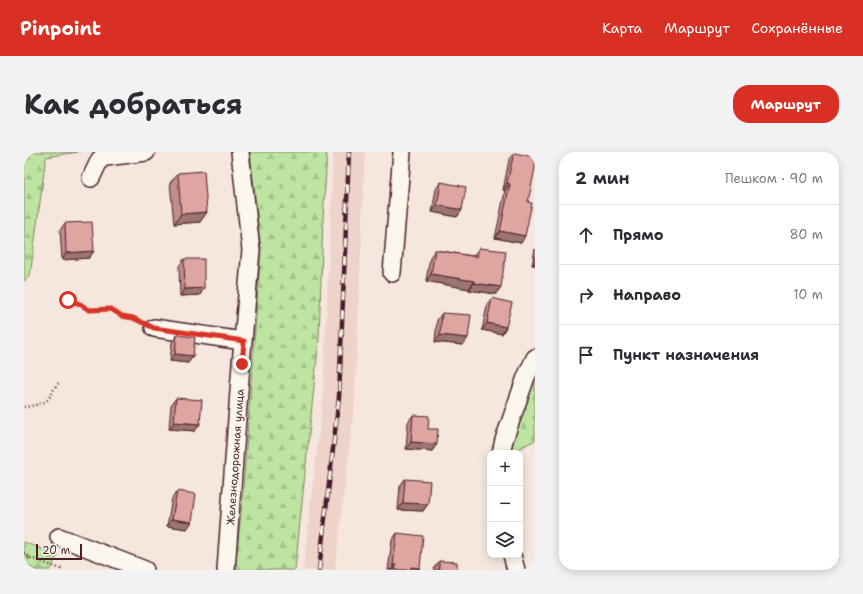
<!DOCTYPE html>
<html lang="ru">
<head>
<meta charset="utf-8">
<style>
	body { margin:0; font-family:"Shantell Sans",sans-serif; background:#f2f2f3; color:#2b2b33 }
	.controls { position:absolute; right:12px; bottom:12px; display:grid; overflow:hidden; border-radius:8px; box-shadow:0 2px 10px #0003 }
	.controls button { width:36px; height:36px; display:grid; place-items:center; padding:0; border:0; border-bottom:1px solid #e1e1e2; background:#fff; color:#2b2b33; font:20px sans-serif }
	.scale { position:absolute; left:12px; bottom:10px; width:46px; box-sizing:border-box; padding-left:4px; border:2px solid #4a1f2b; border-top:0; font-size:11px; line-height:14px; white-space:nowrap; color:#4a1f2b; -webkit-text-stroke:3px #fbf7ec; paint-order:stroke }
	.stop { position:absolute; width:12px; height:12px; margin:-9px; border:3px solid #d93025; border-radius:50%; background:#fff }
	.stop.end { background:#d93025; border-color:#fff; box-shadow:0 1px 4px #0008 }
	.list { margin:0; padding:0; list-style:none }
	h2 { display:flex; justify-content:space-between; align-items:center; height:52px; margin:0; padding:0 16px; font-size:17px }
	h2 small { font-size:13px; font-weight:400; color:#7c7c81 }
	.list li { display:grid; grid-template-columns:26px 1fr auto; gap:12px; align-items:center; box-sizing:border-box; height:60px; padding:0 16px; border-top:1px solid #e1e1e2 }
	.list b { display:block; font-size:15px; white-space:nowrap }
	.list em { font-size:13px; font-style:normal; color:#7c7c81 }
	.icon { flex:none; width:22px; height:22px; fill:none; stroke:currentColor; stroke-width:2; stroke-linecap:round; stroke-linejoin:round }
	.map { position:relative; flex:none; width:511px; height:418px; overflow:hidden; border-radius:16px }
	header { display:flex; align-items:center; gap:24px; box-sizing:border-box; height:56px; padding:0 20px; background:#d93025; color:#fff }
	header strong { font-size:19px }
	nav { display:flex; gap:22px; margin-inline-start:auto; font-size:14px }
	.intro { display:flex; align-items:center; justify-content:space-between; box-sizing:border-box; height:96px; padding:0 24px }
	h1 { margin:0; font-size:28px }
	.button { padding:10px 18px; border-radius:16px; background:#d93025; color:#fff; font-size:14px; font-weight:700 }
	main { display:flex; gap:24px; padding:0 24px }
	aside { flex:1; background:#fff; border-radius:16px; box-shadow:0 2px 10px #0003 }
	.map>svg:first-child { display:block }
</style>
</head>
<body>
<header>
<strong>Pinpoint</strong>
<nav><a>Карта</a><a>Маршрут</a><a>Сохранённые</a></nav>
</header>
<div class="intro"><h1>Как добраться</h1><a class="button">Маршрут</a></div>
<main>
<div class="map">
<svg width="511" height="418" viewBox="0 0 511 418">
	<defs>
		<pattern id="forest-firs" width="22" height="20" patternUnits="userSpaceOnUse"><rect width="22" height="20" fill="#bde4a0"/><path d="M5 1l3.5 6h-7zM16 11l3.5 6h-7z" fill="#a4c38a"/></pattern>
	</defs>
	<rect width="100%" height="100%" fill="#f5e7dd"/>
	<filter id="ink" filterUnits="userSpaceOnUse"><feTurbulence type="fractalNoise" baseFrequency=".025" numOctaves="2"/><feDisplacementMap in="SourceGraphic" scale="8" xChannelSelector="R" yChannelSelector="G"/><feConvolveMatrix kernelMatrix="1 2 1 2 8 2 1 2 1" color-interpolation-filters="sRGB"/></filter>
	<g filter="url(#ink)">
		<path fill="#eed3cb" d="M309,0H341L331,247L311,418H279L299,244Z"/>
		<path fill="url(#forest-firs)" stroke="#848266" d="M0,0H54L22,5L6,124L0,129Z
			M226,0H303L299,68L295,186L271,418H211L218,351L237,97Z
			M511,206V288L487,301H477Z
			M0,389L2,391L34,403L26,418H11L0,411Z"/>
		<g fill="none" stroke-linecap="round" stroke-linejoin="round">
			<defs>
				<path id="minor" d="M67,26L76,7L82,5L122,0
					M368,121L378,0
					M130,176L219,189
					M477,301L480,288L502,225L511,206
					M35,385L121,418
					M488,403L492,418
					M202,418L217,212L227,98L216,0"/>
			</defs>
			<use href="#minor" stroke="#4a1f2b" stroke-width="20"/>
			<path stroke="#4a1f2b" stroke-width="2.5" stroke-dasharray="1 3" stroke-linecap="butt" d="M44,148L56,152L65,158L87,157L98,164L109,166L117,169
				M0,255C7,254 20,253 25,246C30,239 28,237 36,230
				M0,401L7,406L40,418
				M0,407L7,406"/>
			<use href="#minor" stroke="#fbf7ec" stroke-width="17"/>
			<defs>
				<path id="rail" d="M295,418L315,245L325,0"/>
			</defs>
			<use href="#rail" stroke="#4a1f2b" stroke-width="4.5"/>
			<use href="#rail" stroke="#fbf7ec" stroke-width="3" stroke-dasharray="9" stroke-linecap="butt"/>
		</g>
		<path fill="#c08e8a" stroke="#4a1f2b" d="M490,1L504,50L497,91L471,86L481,39L479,38L485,8Z
			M154,21L183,60L176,70L150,72L146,31Z
			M417,30L438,58L433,65L408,60L412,37Z
			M41,71L70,99L65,106L38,108L36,78Z
			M455,96L472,142L445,138V137L402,129L406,105L411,98L449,104L450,103Z
			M511,97V113H508Z
			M160,107L180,136L176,143L156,144L155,114Z
			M468,146L482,175L478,182L458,178L463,154Z
			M418,161L439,193L411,190L413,168Z
			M153,183L169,204L164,211L146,209L148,190Z
			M152,246L171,279L145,277L147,253Z
			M389,263L404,277L413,292L408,299L382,297L384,270Z
			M381,327L404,352L399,359L374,358L376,334Z
			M153,339L163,377L143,374L148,346Z
			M373,381L396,416L394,418H364L368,388Z
			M415,409L433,418H410V416Z"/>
		<path fill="#9c7470" stroke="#4a1f2b" d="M483,31L486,32L481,39L479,38Z
			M413,53L438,58L433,65L408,60Z
			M183,60L176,70L150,72L157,62Z
			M476,79L501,84L497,91L471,86Z
			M70,99L65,106L38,108L42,101Z
			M511,109V113H508Z
			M407,122L450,129L445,137L402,129Z
			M450,131L477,135L472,142L445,138Z
			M180,136L176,143L156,144L161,137Z
			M463,171L482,175L478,182L458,178Z
			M416,183L444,186L439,193L411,190Z
			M151,202L169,204L164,211L146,209Z
			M150,270L176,272L171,279L145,277Z
			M387,290L413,292L408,299L382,297Z
			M379,351L404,352L399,359L374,358Z
			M148,367L168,370L163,377L143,374Z
			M369,413H372L369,418H366Z
			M387,415L396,416L394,418H385Z"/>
		<path fill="#dfa5a0" stroke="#4a1f2b" d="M490,1L511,5V16L504,50L508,51L501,84L476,79L486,32L483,31Z
			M180,19L183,60L157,62L154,21Z
			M417,30L442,35L438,58L413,53Z
			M68,70L70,99L42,101L41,71Z
			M455,96L482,99L477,135L450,131V129L407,122L411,98L453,105Z
			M160,107H180V136L161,137Z
			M468,146L488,151L482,175L463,171Z
			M418,161L447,163L444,186L416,183Z
			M153,183L171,185L169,204L151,202Z
			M152,246L178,248L176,272L150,270Z
			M389,263L405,264L404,277H414L413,292L387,290Z
			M381,327L406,329L404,352L379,351Z
			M153,339L172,342L168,370L148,367Z
			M373,381L399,384L396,416L387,415V418H371L372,413H369Z
			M415,409L433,410V418H415Z"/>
	</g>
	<g fill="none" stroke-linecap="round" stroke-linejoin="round" filter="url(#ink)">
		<path stroke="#d93025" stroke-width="5" d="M44,148L56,152L65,158L87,157L98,164L109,166L130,176L220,189L218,212"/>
	</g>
	<g text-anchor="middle" stroke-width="3" stroke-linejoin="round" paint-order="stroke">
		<g font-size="11" fill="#4a1f2b" stroke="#fbf7ec">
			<text transform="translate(211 305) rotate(-86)" y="4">Железнодорожная улица</text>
		</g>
	</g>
</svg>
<div class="controls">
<button>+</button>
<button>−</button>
<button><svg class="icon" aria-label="layers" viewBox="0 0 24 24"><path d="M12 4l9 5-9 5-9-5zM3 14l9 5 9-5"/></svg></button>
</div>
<div class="scale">20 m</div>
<div class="stop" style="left:44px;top:148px"></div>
<div class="stop end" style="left:218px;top:212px"></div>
</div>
<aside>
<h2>2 мин<small>Пешком · 90 m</small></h2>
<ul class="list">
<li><svg class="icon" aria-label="ahead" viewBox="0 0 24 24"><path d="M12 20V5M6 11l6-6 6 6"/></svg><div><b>Прямо</b></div><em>80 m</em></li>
<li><svg class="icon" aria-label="right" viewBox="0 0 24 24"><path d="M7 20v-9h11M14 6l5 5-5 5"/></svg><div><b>Направо</b></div><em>10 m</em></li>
<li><svg class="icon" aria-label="arrive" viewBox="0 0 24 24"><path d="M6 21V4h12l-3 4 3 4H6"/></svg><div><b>Пункт назначения</b></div></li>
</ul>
</aside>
</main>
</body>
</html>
